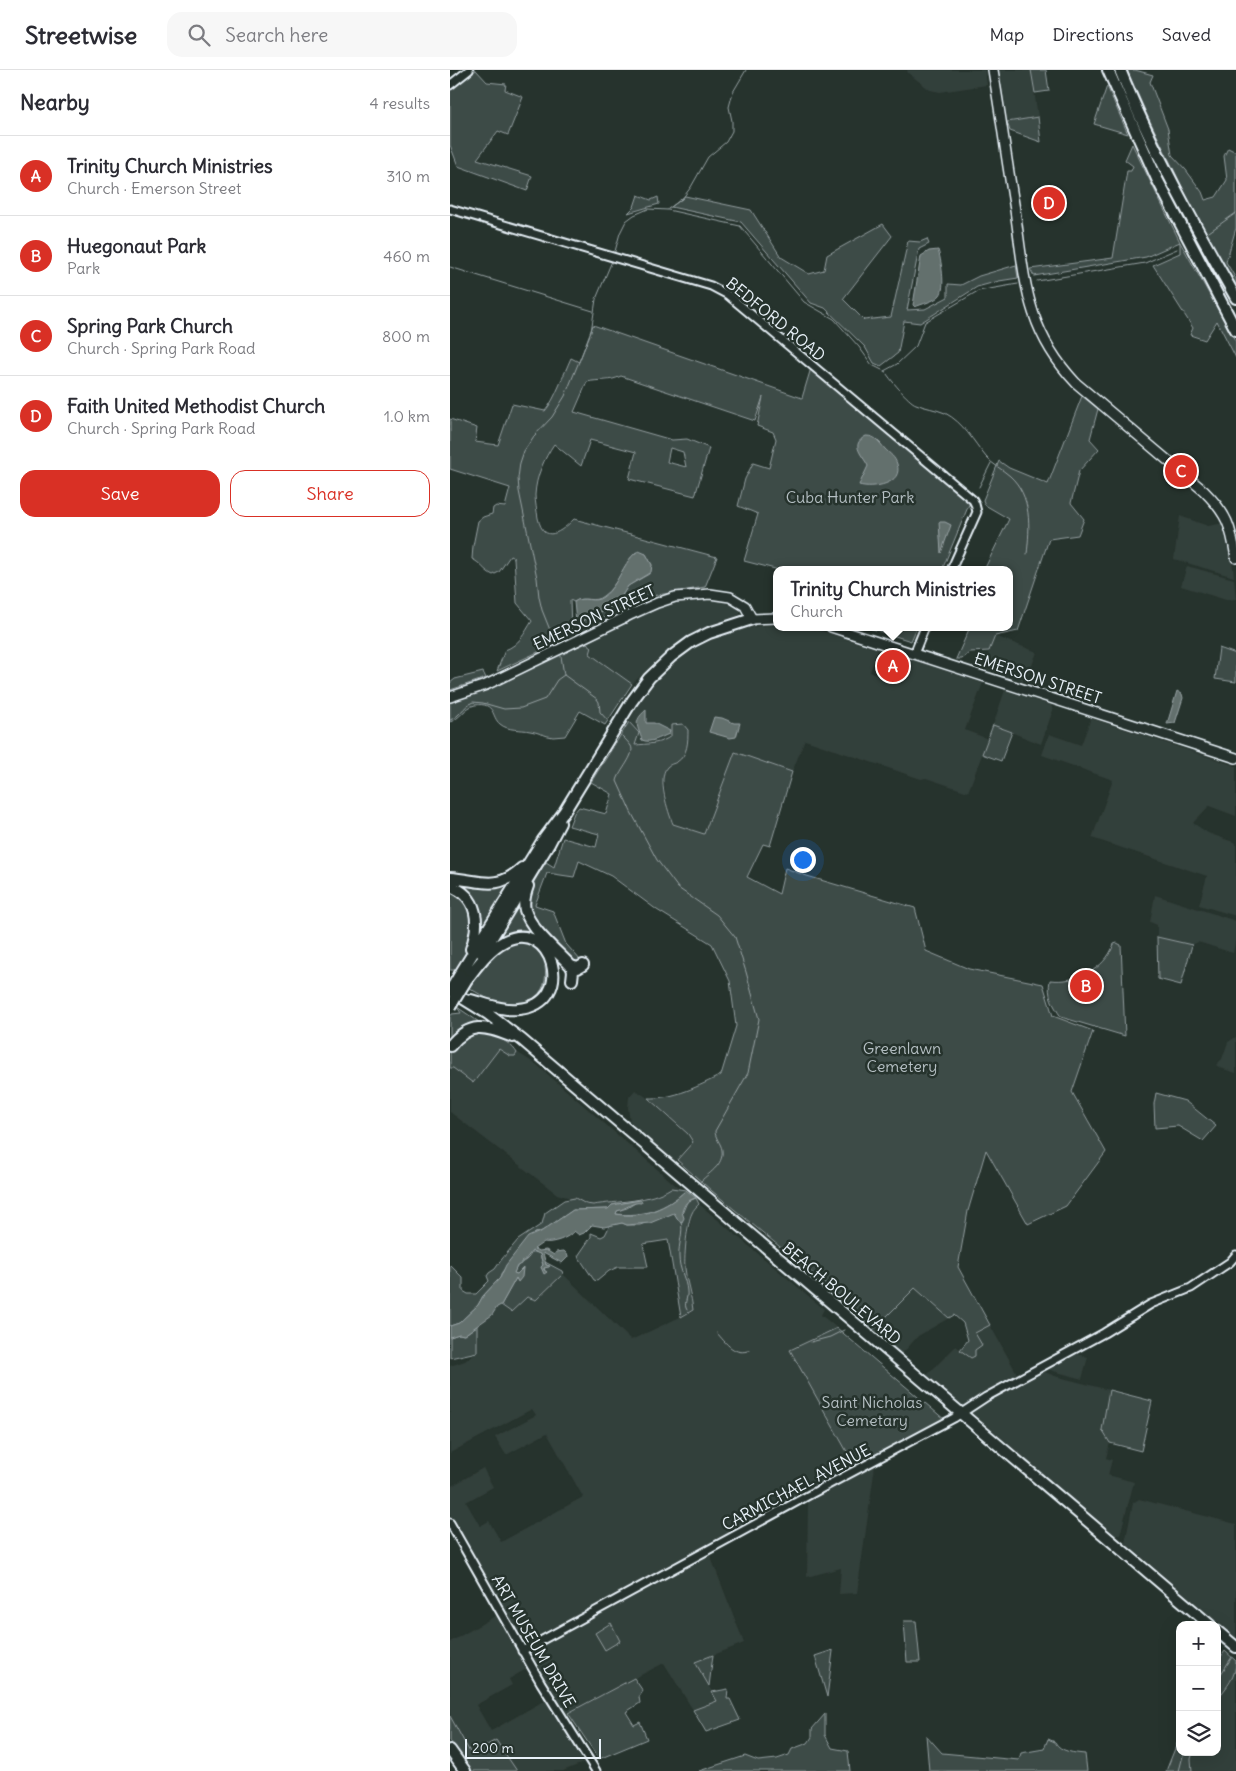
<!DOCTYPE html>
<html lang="en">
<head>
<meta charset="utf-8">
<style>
	body { margin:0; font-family:Delius,sans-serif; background:#f7f7f7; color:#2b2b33 }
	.controls { position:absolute; right:15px; bottom:15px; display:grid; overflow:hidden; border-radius:10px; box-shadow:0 5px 20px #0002 }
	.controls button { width:45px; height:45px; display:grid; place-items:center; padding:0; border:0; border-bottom:1px solid #e1e1e2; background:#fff; color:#2b2b33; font:25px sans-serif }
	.scale { position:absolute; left:15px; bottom:12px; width:136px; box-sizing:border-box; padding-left:5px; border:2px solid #e8f1f8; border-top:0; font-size:14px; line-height:18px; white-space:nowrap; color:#e8f1f8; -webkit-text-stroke:4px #26332d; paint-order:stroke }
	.you { position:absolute; left:352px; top:789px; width:18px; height:18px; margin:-12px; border:4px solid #fff; border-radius:50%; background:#1a73e8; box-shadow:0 0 0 8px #1a73e833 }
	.badge { display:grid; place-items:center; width:32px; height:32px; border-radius:50%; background:#d93025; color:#fff; font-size:16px; font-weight:700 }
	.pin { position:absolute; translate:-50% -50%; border:2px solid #fff; box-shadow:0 1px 5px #0006 }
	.popup { position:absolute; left:323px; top:496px; width:240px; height:65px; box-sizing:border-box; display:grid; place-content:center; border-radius:10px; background:#fff; filter:drop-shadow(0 1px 4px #0005); font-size:16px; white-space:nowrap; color:#7c7c81 }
	.popup b { font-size:19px; color:#2b2b33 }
	.popup::after { content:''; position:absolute; left:50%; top:100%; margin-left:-10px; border:10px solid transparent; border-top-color:#fff }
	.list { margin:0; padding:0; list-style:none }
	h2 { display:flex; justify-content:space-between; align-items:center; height:65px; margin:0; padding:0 20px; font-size:21px }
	h2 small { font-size:16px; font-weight:400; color:#7c7c81 }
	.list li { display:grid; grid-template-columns:32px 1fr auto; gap:15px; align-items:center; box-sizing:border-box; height:80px; padding:0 20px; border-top:1px solid #e1e1e2 }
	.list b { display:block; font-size:19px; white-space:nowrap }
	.list p { margin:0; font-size:16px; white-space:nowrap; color:#7c7c81 }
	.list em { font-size:16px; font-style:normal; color:#7c7c81 }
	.actions { display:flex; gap:10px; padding:15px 20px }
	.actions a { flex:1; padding:11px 0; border:1px solid #d93025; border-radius:15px; text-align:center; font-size:18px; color:#d93025 }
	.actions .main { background:#d93025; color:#fff }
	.icon { flex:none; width:28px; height:28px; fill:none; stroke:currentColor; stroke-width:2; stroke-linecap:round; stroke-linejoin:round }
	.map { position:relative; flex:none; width:786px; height:1701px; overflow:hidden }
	header { display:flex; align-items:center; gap:30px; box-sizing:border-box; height:70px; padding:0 25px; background:#fff; border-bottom:1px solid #e1e1e2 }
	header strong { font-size:24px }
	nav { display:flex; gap:28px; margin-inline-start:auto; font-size:18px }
	.search { width:350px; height:45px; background:#f7f7f7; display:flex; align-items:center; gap:12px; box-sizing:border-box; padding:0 18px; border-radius:15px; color:#7c7c81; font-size:19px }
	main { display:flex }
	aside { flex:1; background:#fff }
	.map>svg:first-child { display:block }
</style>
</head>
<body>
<header>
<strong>Streetwise</strong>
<div class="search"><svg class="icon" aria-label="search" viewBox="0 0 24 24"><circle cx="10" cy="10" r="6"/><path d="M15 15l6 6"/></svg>Search here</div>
<nav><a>Map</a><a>Directions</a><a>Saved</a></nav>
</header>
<main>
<aside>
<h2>Nearby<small>4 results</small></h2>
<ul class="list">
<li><span class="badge">A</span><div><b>Trinity Church Ministries</b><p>Church · Emerson Street</p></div><em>310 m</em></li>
<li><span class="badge">B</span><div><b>Huegonaut Park</b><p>Park</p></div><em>460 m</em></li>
<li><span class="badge">C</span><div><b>Spring Park Church</b><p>Church · Spring Park Road</p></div><em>800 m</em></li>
<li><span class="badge">D</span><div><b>Faith United Methodist Church</b><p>Church · Spring Park Road</p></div><em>1.0 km</em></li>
</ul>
<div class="actions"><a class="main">Save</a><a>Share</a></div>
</aside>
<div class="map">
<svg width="786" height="1701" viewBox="0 0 786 1701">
	<rect width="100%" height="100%" fill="#26332d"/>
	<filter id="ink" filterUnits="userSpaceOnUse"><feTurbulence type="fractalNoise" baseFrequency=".02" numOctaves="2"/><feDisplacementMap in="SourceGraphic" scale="10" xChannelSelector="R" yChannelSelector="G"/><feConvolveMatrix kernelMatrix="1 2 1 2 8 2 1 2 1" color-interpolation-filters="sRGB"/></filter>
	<g filter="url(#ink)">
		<path fill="#333f3a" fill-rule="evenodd" d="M457,0H535L537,15L490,22L480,20L458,3Z
			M548,0H581L588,47L555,52Z
			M730,446L758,456L774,453L779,466L784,507L724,489Z
			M737,496L784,509L786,529L776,530L731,516Z
			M238,529H258L274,532L288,538L290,541V544L286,547L270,551L241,564L212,586L182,614L140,584L142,577L137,573L138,568L179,548L223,532Z
			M327,555V557H353L375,562L428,579L420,602L452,613L461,589L533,613L515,660L538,669L518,722L476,708L471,709L355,670L342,702L285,682L254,765L223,754L217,740L213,703L218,696L229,691L222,655L221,666L217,670L206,673L185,675L189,663L179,652L189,632L214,601L245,578L278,562L308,556Z
			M545,566L587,582L578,606L574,611L533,598Z
			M555,620L601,635L603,640L591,674L543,655Z
			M641,648L786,696V746L759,736L743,753L758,763L786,773V846L749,835L757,806L642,768L663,710L592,685L599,664L631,675Z
			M705,825L786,851V869L783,883L748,872L742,875L707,867V855L700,852Z
			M25,967L62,979L87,995L230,1119L221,1118L213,1123L197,1127L143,1135L107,1124L0,1042V998H3Z
			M786,967V1003L770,998L766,995L772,989L778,972Z
			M185,1020L198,1028L238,1064L243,1072L227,1090L224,1091L180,1052L178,1038L179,1027Z
			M249,1134L374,1239L371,1245L387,1258L341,1280L405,1396L257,1477L294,1573L246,1592L267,1631L243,1640L214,1593L108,1648L133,1693L113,1701H67L46,1670L21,1684L0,1646V1572L54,1541L0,1445V1417L33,1398L43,1417L16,1432L30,1456L39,1451L51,1472L133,1427L97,1363L56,1385L45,1367L86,1345L82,1339L0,1383V1296L15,1291L26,1282L27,1256L42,1245L47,1237L51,1235L56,1239L77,1227L86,1230L113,1204L181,1270L243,1241L242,1226L238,1214L235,1197L236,1175L242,1143ZM78,1598L97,1629L41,1661L26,1635L62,1615L59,1609Z
			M465,1217L499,1248L468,1266L452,1284L423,1260Z
			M540,1255L569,1307L518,1337H514L476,1306L506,1276L521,1288L525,1280V1263Z
			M622,1283L638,1287L632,1309L600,1300V1296Z
			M592,1301L605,1306L659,1320L652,1360L660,1373L656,1388L662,1390L658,1405L684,1412L670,1465H665L522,1343L524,1338L548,1324Z
			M425,1396L407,1523L389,1524L391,1498L357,1507L358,1431Z
			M689,1429L786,1454V1568L675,1473L683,1433Z
			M786,1597V1701H742L741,1689L743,1682H767V1629L780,1614Z"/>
		<path fill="#3e4b47" stroke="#939ea0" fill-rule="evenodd" d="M26,0L37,12L56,14L55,20L73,27L58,65L48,61L27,89L82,106L77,121L8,96L0,75V20Z
			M581,0H596L599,21L585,23Z
			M677,0H685L703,5L700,12L718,59L722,85L736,100L752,122L755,130L766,127L777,110L774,86L778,78L786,82V158L776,192L786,209V219L768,190L697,45Z
			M657,16L678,64L644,54Z
			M588,47L591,72L560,61L557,52Z
			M682,74L730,172L786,272V288L767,251L755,270L740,265L743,258L703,195L730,183V172L696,187L584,206L580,199L663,188L677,101H681L683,96L675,90Z
			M188,125L201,130L208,127L209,134L178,143L184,137Z
			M235,126L301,140L331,187L359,204L374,200L377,185L433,154L442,166L393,229L414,250L441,247L458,171L470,172L477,169L479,174L469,179L457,240L475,239L498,227V214L511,215L529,206L566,195L568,208L549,211L527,217L470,253L454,251L448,283L431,296L424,293L415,277L375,238L361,233L291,152L221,137Z
			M143,255L352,328L361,298L520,432L492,500H329L294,491L308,444L288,436L295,409L303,393L319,398L326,369L323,362L307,356L313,327L305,351L171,306C160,312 149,309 137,312L124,342L222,370L237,369L259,378L245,426L179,409L186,382L140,370L131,396L104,374C94,389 86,406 85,425C85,432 87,441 88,448C94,475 111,462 124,449L267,487L255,517L196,527L133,558L129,553L163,535L169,530L178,516L199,504L202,495L196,484L186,482C172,495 169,515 153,526C144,534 133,525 124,532L120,530L121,560L111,568L112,571L47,601L55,580C69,575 74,564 82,551L67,533L64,488L60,486L49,502L43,505C34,501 31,493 22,489L23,476L28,451L33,447L42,444L43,438L46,436L55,437L60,418L0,399V349L27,358L25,372L48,375L62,334L95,341C105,330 114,303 121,288L129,292ZM220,378L233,382L236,397L217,392Z
			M632,326L648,339L640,369L649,379L629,401L621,433L634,449L628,465L599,469L568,561L545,566L539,581L520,582L512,589H506L520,557H559V500H534L559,449L535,435L533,430L549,391L559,398L598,414Z
			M416,557H467L461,571Z
			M137,573L142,577L140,584L182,614L155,655L130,641L115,666C111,666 107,667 103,667C95,666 88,662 80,661C71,659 58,661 50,654C41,647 46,632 25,635C15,637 10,649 0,652V632C49,619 90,590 137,573Z
			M769,578L786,584V612L765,609Z
			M33,602L36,608L0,620V613L5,609Z
			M179,652L189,663L185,675C198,674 211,674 221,666V655L233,654L238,660C238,671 238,685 227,692C223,694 220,694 217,697C207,709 218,741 223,754L254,764L285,682L342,702L320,776L313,774L297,807L329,824L335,798L357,806L465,838L476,881L519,899L593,914L603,946L643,961L622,1022L656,1082L616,1136L578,1154L536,1080L518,1141L508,1197L540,1255L525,1263L532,1275L525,1280V1286L521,1288L510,1280L518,1270L513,1253L504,1245L499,1248L465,1218L423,1260L413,1248L414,1246L262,1121L227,1090L243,1072L238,1064L198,1028C224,1029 249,1016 271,1005L286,956L280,911L262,874L207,840L161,806L129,791L124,807L97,803L85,835L103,841L116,874L131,891L125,894C115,884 82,854 78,842C74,825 87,806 96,792L104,797L113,768L146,777L149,764L119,756L124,743L129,737L156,744L162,724L141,712Z
			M543,655L562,662L551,691L532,684Z
			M6,810L59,813L31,861H30L29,850L5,815Z
			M0,818L5,820L22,840L19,878L7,900H0Z
			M64,839L72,840L89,866L51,869L50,866Z
			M707,867L742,875L731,915L708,909Z
			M65,872L83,875L98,891L99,916L79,935H50V932L40,930L19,918L28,902L47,879Z
			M667,873L671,875L675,966L611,947C603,934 597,926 600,910C626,913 655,900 664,874Z
			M7,937L32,954L0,974V947L2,944L11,943Z
			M20,962C37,963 58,968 67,983L65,986H60L49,979L23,1013L3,998H0V980Z
			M706,1023L735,1031L766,1056L753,1071L728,1056L705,1058L704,1034Z
			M221,1118L236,1120C217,1139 193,1147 166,1144L167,1141L177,1138L190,1130L162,1135L158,1139L123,1140L92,1161L85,1163L52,1202L50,1208L33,1226L28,1235L9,1253L0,1256V1195L13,1208V1221L18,1224H26L39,1211L37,1206L39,1203L45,1199L52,1189L68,1170L92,1154L95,1143L114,1130L125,1128L136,1134L143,1135C168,1131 199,1132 221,1118Z
			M246,1128L249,1134C247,1136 243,1140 242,1143C237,1153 234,1186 235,1198C236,1212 242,1226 243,1240L231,1247L218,1170L193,1174L198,1197H168L159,1201L147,1211L144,1210L128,1186L141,1167V1163L151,1167L155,1165L160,1155L172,1153L177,1155H190L224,1142L229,1151L237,1132Z
			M83,1181L90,1184L93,1195L91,1198L95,1202L94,1197L99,1196L96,1195L95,1192L112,1201L113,1204L86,1230L77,1227L61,1242L51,1235L66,1208L68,1211L69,1203L67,1204L64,1203C67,1195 70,1194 76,1190C79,1188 81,1183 83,1181Z
			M27,1256V1282L0,1288V1267L9,1264L14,1265Z
			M387,1258L495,1350L405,1396L340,1280Z
			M659,1320L702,1331L691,1381L660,1373L652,1360Z
			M454,1551H466L470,1592H457Z
			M161,1553L170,1571L155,1580L145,1563Z
			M383,1580V1581L377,1627L365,1586Z
			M775,1581L786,1591C786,1607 777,1617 767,1629V1592Z
			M263,1585L259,1616L245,1592Z
			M184,1608L193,1621L189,1627L190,1633L176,1642L184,1655L190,1652L197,1669L149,1689L118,1643Z
			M278,1619L277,1629H280L290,1650L256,1662L243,1640L267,1631L262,1622Z
			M375,1644V1665L382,1678L398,1681L400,1701H249L295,1686L308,1691L327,1689L339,1685L342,1679L358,1673L362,1667V1659Z
			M0,1646L21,1684L46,1670L67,1701H21L0,1671Z
			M476,1665L492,1683L569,1690L571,1683L594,1679L598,1669L605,1672C610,1682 625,1683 635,1684L637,1701H479Z
			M730,1666V1682H743L741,1689L742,1701H716Z"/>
		<path fill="#636f6d" stroke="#98a3a5" d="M488,180C491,189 496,218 490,225C486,231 471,234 465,237L463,235L471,186L479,181Z
			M416,366C426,366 429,372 435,379C440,384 445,387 447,394C454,414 423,419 409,415L418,396C413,385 399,375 416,366Z
			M489,452H495L501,455L491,483Z
			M189,481L196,484L202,495L201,502L178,516L169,530L163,535L129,553L126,552L124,532C133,525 144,534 153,527C170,514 174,488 189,481Z
			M727,621L732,624L733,628L725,653L717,654Z
			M196,640V653H204L220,661L219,664C211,667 200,674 192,670C188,656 182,652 196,640Z
			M264,647L272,648L284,653H290L286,667L280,668L259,662Z
			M236,1120L246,1128C237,1130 234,1134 232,1142L234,1148L232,1152L229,1151L224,1143L200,1153L177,1155L172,1153L154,1157L142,1155L134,1163L129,1165L124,1161C119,1168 102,1174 94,1172L84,1179L89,1181L96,1180L104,1185L106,1182L114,1181L117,1184L118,1187L112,1193L93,1183L96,1195L100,1196L99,1197L94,1198V1200L97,1202L94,1204L91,1197L93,1195L90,1184L82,1181L75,1190L71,1192V1194L67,1196L64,1203L67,1204L73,1198L72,1207L68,1212L66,1208L51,1235L47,1237L42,1245L14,1265L9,1264L0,1267V1256L9,1253L28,1235L33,1226L50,1208L56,1195L78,1167L92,1161L123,1140L158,1139L162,1135L190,1130L192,1131L191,1133C183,1131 176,1139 167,1141L166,1144C191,1149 218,1138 236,1120Z"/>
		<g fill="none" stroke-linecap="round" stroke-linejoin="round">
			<path stroke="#98a3a5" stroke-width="1" d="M218,139L232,129L241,117L258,87L276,72L282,61V51L279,37L283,22L296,0
				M759,162L786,143
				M164,185L170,163L176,151L184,145L198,139L218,140L290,156L354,232L384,249L409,277L422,295L434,301L447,294L466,276L475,252L528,221L568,214
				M0,197L143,241
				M587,211L695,193L727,179
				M435,301C438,307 459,332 466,334C475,338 486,339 495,343C514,353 523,371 536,387C543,395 552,399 560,406C582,426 580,457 577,484
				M529,417L541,393
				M104,570L92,540L89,527L87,508L69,421L68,408L70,393L74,381L84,366L102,347L115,326L141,262L146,229L162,191
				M111,586L114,605L147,629L149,632L150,642L159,652
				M0,650C10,647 13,636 23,632L33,633L54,639L71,638L95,629L107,610L114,605
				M172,666C175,669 179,673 181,676C186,685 169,701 167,711L181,742L207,790L228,818L267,845L285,867L296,902L309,949L298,1003L265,1061C265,1068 271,1073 272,1080C274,1096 258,1103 249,1113
				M82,930C94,921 97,911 95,896
				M58,934H69
				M240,1124L243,1120
				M231,1151C234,1163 228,1174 229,1187C229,1199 236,1209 237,1221C238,1229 233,1234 237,1240
				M267,1263C276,1273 285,1287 300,1280
				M361,1272L380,1267L394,1260
				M767,1610L782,1587
				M729,1701L734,1682"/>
			<defs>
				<path id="minor" d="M0,15L19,0
					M0,139L261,216L278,225L523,430L525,434L527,442L501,500
					M464,584L475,557
					M0,1453L91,1613L146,1701
					M72,1581L361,1424L504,1348L536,1327L654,1263L701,1234L741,1218L780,1192L786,1185"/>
				<path id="major" d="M543,0C551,47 557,93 565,140C575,209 575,259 626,313L754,421C777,444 781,456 786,488
					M381,557L786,688
					M0,627L36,615L180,545L207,533L225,527L260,524L280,527L295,536L302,549L327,548"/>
				<path id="highway" d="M658,0L707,109L786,260
					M670,0C702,79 744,154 786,228
					M0,808C31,810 46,822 72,798
					M0,816C29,826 30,854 21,879
					M78,816C75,824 73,832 75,840C80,859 108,882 121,896L123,901L122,910
					M32,884L99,774L110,753
					M121,896L128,898L133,895
					M10,904L93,770L114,742L182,631L199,608L222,586L241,572L259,563L302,549
					M17,909C28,895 39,879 55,871C101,847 129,933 69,939C53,941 36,934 21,930
					M1,921L38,944L72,970L760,1555
					M0,976C21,950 36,957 63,967
					M767,1561L786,1577
					M0,1680L15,1701"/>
			</defs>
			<use href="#minor" stroke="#e8f1f8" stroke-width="11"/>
			<use href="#major" stroke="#e8f1f8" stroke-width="12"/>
			<use href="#highway" stroke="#e8f1f8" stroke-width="14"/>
			<use href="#minor" stroke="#26332d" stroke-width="7"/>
			<use href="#major" stroke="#26332d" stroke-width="9"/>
			<use href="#highway" stroke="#26332d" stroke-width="10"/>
			<defs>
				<path id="highway-bridge" d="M0,921L10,904
					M0,937L17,909"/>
			</defs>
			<use href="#highway-bridge" stroke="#e8f1f8" stroke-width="14" stroke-linecap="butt"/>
			<use href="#highway-bridge" stroke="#26332d" stroke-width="10"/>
		</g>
	</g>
	<g text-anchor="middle" stroke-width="5" stroke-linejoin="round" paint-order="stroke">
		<g font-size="16" fill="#e8f1f8" stroke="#26332d">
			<text transform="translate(326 249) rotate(39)" y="6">BEDFORD ROAD</text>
			<text transform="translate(144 547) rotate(-25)" y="6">EMERSON STREET</text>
			<text transform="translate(588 608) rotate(18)" y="6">EMERSON STREET</text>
			<text transform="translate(392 1223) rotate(40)" y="6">BEACH BOULEVARD</text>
			<text transform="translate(346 1417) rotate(-28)" y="6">CARMICHAEL AVENUE</text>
			<text transform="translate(84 1571) rotate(60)" y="6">ART MUSEUM DRIVE</text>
		</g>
		<g font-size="16" fill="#b5bfc3" stroke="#26332d">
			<text x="400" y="433">Cuba Hunter Park</text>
			<text x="452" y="984">Greenlawn<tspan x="452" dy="18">Cemetery</tspan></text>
			<text x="422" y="1338">Saint Nicholas<tspan x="422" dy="18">Cemetary</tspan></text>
		</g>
	</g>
</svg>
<div class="controls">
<button>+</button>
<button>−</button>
<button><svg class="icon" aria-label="layers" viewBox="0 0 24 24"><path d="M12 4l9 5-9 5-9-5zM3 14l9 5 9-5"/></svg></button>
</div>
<div class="scale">200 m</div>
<div class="you"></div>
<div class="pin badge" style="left:443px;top:596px">A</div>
<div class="popup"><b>Trinity Church Ministries</b>Church</div>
<div class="pin badge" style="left:636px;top:916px">B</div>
<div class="pin badge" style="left:731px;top:401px">C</div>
<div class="pin badge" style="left:599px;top:133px">D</div>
</div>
</main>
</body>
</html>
